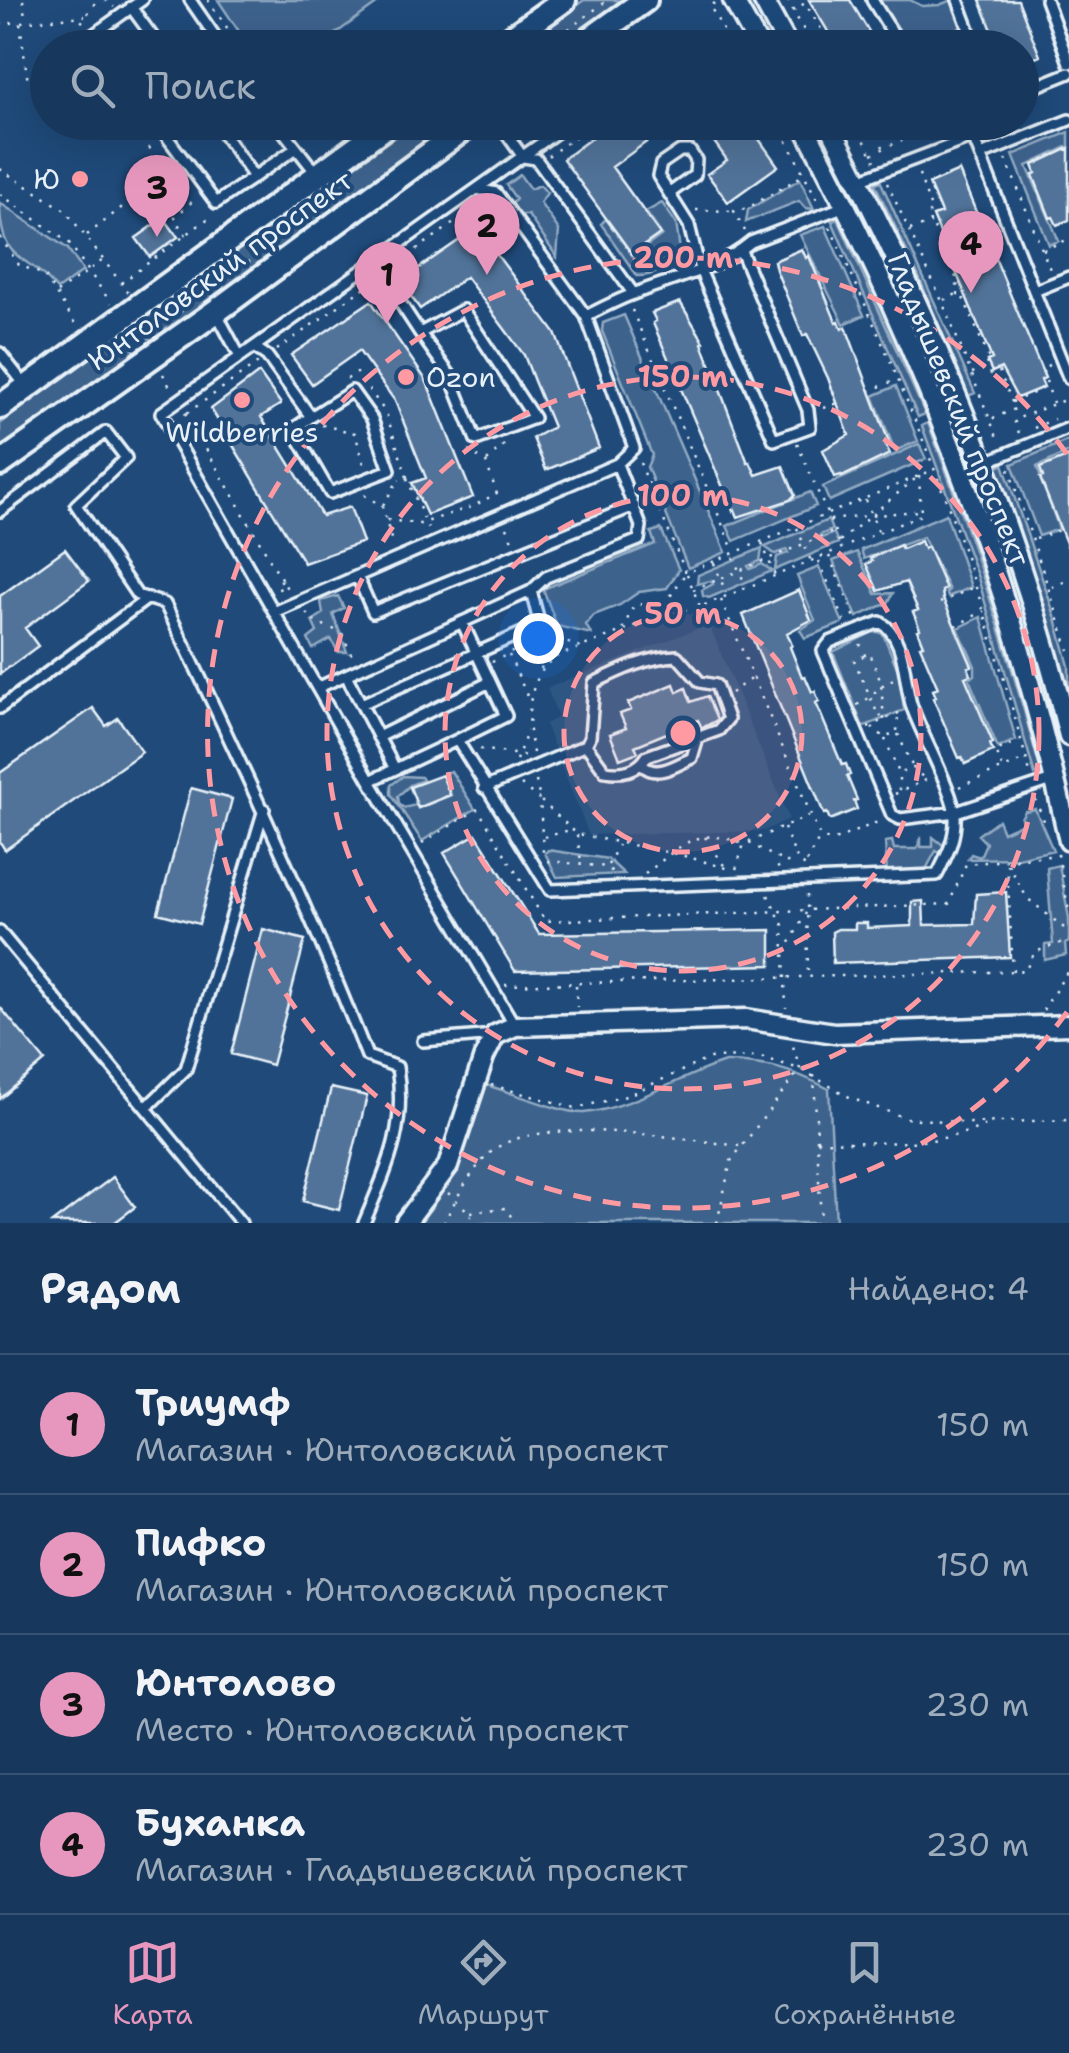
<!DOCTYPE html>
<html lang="ru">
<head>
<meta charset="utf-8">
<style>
	body { margin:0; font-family:"Shantell Sans",sans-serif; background:#244365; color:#f1f3f6 }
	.you { position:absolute; left:538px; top:638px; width:35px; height:35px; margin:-25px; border:8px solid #fff; border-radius:50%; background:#1a73e8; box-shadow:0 0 0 15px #1a73e833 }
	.badge { display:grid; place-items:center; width:65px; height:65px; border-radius:50%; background:#e797bd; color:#111; font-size:32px; font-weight:700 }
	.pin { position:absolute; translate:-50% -82px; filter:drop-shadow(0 2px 5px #0008) }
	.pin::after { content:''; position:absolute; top:52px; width:35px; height:30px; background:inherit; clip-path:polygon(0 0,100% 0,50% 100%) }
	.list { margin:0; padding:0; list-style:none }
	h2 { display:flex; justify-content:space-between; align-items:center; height:130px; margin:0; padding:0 40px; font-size:42px }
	h2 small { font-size:32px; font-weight:400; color:#9eacbb }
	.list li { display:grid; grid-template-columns:65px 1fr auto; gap:30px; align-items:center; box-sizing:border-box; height:140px; padding:0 40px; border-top:2px solid #365272 }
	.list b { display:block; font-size:38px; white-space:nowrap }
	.list p { margin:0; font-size:32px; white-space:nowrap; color:#9eacbb }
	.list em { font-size:32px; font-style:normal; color:#9eacbb }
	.icon { flex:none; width:55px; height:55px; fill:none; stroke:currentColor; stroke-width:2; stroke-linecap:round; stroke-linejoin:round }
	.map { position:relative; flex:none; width:1069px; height:1223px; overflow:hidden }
	.search { position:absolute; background:#17385c; box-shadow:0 10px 40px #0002; left:30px; right:30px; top:30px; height:110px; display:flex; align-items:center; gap:25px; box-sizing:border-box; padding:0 35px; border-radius:55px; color:#9eacbb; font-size:38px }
	.sheet { height:690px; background:#17385c }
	nav { display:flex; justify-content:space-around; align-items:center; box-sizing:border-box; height:140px; border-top:2px solid #365272; background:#17385c; font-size:28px; color:#9eacbb }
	nav a { display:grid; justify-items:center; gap:5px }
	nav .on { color:#e797bd }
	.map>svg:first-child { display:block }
</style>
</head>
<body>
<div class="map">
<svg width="1069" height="1223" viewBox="0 0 1069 1223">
	<rect width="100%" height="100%" fill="#1f4a7a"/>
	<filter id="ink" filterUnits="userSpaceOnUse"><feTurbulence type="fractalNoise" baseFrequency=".01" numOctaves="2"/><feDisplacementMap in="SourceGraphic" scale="20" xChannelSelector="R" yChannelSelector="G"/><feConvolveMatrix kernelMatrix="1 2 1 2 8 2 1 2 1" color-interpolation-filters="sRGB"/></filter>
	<g filter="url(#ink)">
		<path fill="#2e5683" d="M709,624L789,819L764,831L589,835L545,724L558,717L547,688Z"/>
		<path fill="#3c628c" stroke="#92aac2" stroke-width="2.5" d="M218,0H382L317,47L250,48Z
			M584,0H625L560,47L518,48Z
			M879,0H910L922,6L939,5L952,0L962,27L911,47Z
			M414,123H456L152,342L137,323Z
			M1069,132V146L1027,166L1059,241L1049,245L1013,155Z
			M520,175L530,189L540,185L547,193L540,203L559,230L557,257L528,215H513L510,207L516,199L506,185Z
			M800,179L814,209L805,208L799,201L746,222L748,210Z
			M880,180L975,393L968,396L919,277L875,184Z
			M0,203L68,249L83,271L57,290C28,251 0,267 0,203Z
			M662,203L676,223L681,257C673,267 650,277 637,276L601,224L606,219L633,256L662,235L646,212Z
			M838,219L925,414L918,417L832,221Z
			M825,226L864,315L844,324L800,235Z
			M624,315L726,552L688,568L647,467L652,455L602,331L603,323Z
			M122,335L137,354L0,452V424Z
			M896,386L918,441L895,451L873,396Z
			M928,423C972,537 1009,653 1041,772L1035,775L978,578L922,426Z
			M1069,440V452L1037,467L1059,529L1039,536L1012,464Z
			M919,444L926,459L829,501L823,487Z
			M1003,464L1056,619L1069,666V689L997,468Z
			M810,492L816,506L734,541L727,526Z
			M946,514L971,587L948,597L946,592L949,590L923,537L864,559L861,550Z
			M828,520L832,530L820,535L821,538L834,533L838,543L775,570L777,557L788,553L787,550L775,554L765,547Z
			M661,529L679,570L667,588L639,592L620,605L594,615L586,625L591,634L557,626L543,589L655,544L651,532Z
			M762,548L760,561L748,566L750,569L762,564L772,571L709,598L703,596L702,590L713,584L711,581L697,584L698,575Z
			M857,552L876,594L893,593L888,603L857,617L833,561Z
			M819,567L843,623L805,638L800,630L815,620L797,576Z
			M338,596L344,608L333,614L347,652H338L331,639L313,649L308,639L317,632L312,621L323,614L321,601Z
			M981,617L1016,740L998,748L969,679L975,675V666L958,628Z
			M875,631L883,634L900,675L904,710L863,727L833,652Z
			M451,771L475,809L422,841L391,794V785L403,776L421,777L423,780L410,785L398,796L399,804L404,808L415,805L419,808L451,795L444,773Z
			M1035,809L1053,850L1018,858L968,859L971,854L980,857L986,843L978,835L998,820L1003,832L1023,823L1021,818L1025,811Z
			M921,837V847H933V837L943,845L946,856L936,851L925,871L934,876L931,882H920L919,872L887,873L885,842L892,841L894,849H917Z
			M548,850L608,859L624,874L557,877L545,853Z
			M1059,865L1069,918V942L1065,944L1066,955L1045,960V945L1053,944L1047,868Z
			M725,1062C767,1063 791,1069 829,1089L836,1223H420C453,1181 471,1135 486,1085C508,1091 565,1114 584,1113C629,1109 681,1076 725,1062Z"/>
		<path fill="#517399" stroke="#e8f1f8" stroke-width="2.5" d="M809,0H850L879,48H838Z
			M980,0H1018L1040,56L1022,63V48H999Z
			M613,122H674L612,167L660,234L632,254L563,159Z
			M700,122H747L778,166L728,202L707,174L727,160Z
			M1069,148V220L1057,225L1053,217L1050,218L1033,175L1036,173L1033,165Z
			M959,171L1045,378L1041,380L1044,387L1017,398L1001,368L992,372L987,361L992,359L933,216L941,213L929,184Z
			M164,218L178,237L150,257L136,238Z
			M477,228L555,333L599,448L546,470L533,438L553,427L534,381L524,355L466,277L420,309L400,281Z
			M802,249L806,258L809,256L836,322L839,321L842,329L846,327L890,445L886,446L890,454L842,477L841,475L835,477L823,450L849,435L828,378L807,334L803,336L776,270L774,261Z
			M371,301L426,380L473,497L427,515L412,483L426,478L395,401L359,351L312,384L291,355Z
			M680,302L704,342L702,343L748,463L750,462L756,475L783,466L795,495L790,500L738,517L735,510L733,511L653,323L656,321L652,313Z
			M259,373L281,404L261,417L322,516L350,507L363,542L304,563L211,409Z
			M1069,456V548H1068L1040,478L1043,477L1040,468Z
			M921,541L924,549L928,547L946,589L942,591L943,599L972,666L968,667L971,675L965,677L993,743L990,744L993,751L965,764L962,757L959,758L933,698L936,697L933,690L938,688L920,646L923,645L917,630L920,629L913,612L918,610L906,582L878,591L866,564L872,561L870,558L900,545L902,549Z
			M65,549L89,581L25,628L38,646L0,674V596Z
			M799,590L811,620L787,633L792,645L790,647L802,677L805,676L812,692L815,691L819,701L816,703L842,765L846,764L850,775L847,776L857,800L854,801L857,809L830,820L827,813L824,814L743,615Z
			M674,684L677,692L686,688L691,702L707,696L717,720L702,728L698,720L635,746L638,752L620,759L610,734L626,728L620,714L631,710L628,703Z
			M93,708L106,726L118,718L142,752L5,850L0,842V773Z
			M442,775L450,795L418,808L410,787Z
			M191,788L232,799L199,924L158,913Z
			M476,834L539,934L771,930V965L515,971L444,853Z
			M1006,892L1010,957L833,963L832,932L838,929H855V923H867V928L912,926V902L923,901L924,925L974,924L976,894Z
			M263,929L305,940L272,1065L231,1054Z
			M0,1007L45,1061L0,1099Z
			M331,1088L367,1096L339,1210L303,1201Z
			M113,1177L135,1207L114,1223H52Z"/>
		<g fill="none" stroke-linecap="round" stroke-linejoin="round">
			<defs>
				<path id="service" d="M190,0L223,48
					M872,0L902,48
					M1046,0L1069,63
					M131,7L161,48
					M101,48L93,35L142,0
					M676,48L681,44
					M934,48L970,32L958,0
					M1022,92L1069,73
					M156,122L216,203L295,149
					M215,122L254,177
					M276,122L316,173
					M498,122L523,157L536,159L633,293
					M970,122L973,137L1069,379
					M981,155L1069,120
					M859,180L973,137
					M477,189L496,193L586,316
					M670,193L695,175L696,160L690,151H680L661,164L658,176L689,225L700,270L774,440L810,427L808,410L741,251
					M369,266L382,275L420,333L463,310L534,418L476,440L450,375L420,333
					M1034,291L1069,277
					M217,314L240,357
					M254,347L267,356L311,417L352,391L372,419L390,470L330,493L293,429L311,417
					M0,353L25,385
					M984,463L1069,428
					M0,511L106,432L126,458L76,505L137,595L165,604C237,753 306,901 367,1056L397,1067C407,1128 387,1168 364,1223
					M357,576L373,612L634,506
					M274,612L617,464L634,448L586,316C602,308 619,299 636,293C674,278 719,269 751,242L845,206
					M346,675L395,769
					M317,688L531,591L546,577L639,540L641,526L617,464
					M361,704L540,625L531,591
					M0,708L148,598
					M378,737L490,682
					M457,740L506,716L462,622
					M642,765C657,779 676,765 692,758L698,738
					M370,781L457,740L550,890L937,875C947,855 956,839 955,816C954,792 921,734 912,707C903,682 907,637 880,622L830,642L823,651L892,815L900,819L956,812L1055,779
					M484,788L586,745L605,771C621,774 638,771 647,756L719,730L728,719L716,685L700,682L677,656C648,657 620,670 594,683L590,737L586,745
					M0,932L241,1223
					M515,1026L370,781L161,413L571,122
					M423,1041L495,1035
					M146,1108L186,1069L264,809"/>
				<path id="minor" d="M733,0L760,48
					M763,0L789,48
					M802,122C923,348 1014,591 1069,841
					M828,122C930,316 1017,523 1069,736
					M405,1223L448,1166L484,1057L495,1035L515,1026L746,1019L834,1033L1069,1025"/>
				<path id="tertiary" d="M497,48L564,0
					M578,48L645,0
					M0,407L391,122
					M0,464L215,312L473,122"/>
			</defs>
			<use href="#service" stroke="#e8f1f8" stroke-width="16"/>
			<use href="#minor" stroke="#e8f1f8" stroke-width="25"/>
			<use href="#tertiary" stroke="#e8f1f8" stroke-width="30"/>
			<path stroke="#e8f1f8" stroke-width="2.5" stroke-dasharray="2.5 8" stroke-linecap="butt" d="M23,0L25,18
				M105,0L114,7
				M208,0L241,48
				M787,0L814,48
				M715,3L710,6L733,48
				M793,11L805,3L833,48
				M20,23L28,83
				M0,24L85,16
				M75,48L69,40L97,0
				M543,48L608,0
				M701,48L723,31
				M130,122L166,170
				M294,122L300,130
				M777,122L819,203
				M855,122L875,161
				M880,122L892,126L900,139
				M880,124L883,149
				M696,139L707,132
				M872,154L941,122
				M548,156L596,122
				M1006,159L1051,272
				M0,169L65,210L128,292
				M919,174L932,212L927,214L933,230L935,229L959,284L955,287L961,301L964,299L989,359L985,360L991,374L999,371L1015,409L991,419
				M887,183L942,301L999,442
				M0,194L69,243L111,303
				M696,210L733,211
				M830,227C866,306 902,385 933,466C972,566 1002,669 1030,773
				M910,230L931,223
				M745,231L734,211L748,208L805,174
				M87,235L174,166
				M186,235L174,218L197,197
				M0,237L19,265L44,275L78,328
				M1043,250L1069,239
				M391,268L482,203
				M121,283L213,215
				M57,293L103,260
				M944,300L961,292
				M632,310L734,552
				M180,312L254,258
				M277,350L372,282
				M1049,365L1042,368L1053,403
				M972,373L986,368
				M163,374L171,389
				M347,379L357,373L386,413L407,477L399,480
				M869,391L896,380
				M1012,402L1045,388
				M824,408L841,402
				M185,413L289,592
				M187,413L258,363
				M322,425L355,433L364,464
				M1034,428L1054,419
				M1019,433L1014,420L1069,398
				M797,443L841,546
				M468,451L486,462L499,500
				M487,461L507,442
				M640,463L686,573L933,470
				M1009,469L1069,650
				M919,476L921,513
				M407,478L429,531
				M364,495L382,506L393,546
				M865,500L879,533
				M383,505L397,482
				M387,520L420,524L474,506L497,493
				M830,520L914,511L920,514
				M507,527L513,543
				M797,528L811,561
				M1036,539L1064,528
				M840,541L915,479
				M762,543L775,576
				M829,556L855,618
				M733,557L746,586
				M819,561L845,622
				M714,563L726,593
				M687,574L700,607
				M282,580L277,584L283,596
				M1052,587L1069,580
				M693,590L835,531
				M721,600L820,837L832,841L880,821
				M940,603L974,587
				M306,613L314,621L342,633L352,656
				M659,613L685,574
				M955,626L984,611
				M623,629L633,607L648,602L663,604
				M860,644L865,655L870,653L881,683L884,720
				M509,655L528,698
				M864,656L854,660L879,717L882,715
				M492,662L551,633
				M541,669L549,637L581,647
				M731,693L753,677
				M857,705C874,698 877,685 894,679
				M868,727L901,712
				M872,727L885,738L897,732L898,716
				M898,734L913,768
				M885,739L899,773
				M480,749L527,756
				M533,753C527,717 525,685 553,658L668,613L700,607L921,515
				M516,760L528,730
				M1002,767L996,751L1019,741
				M536,781L540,800L577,834L681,855L730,869
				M521,785L540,800L543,852
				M959,787L1025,759
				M899,791V774L913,768L926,780
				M895,794L928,779
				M1035,799L1047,828
				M784,828L796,857
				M577,835L581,862
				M544,837L570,830
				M705,837L725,867
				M422,843L478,809L545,921L949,904L966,864L1058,855
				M749,843L786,863
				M1058,854L1069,912
				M548,861L607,867L616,876
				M806,862L819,839
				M1007,864L1013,971
				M1008,864L1027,898L1069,932
				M608,865L618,845
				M777,868L796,857L806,867
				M736,869L744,844L809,816
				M645,874C683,845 695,825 744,844
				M768,895L783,925L786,1008
				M807,895L808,976
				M785,952L807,911
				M505,985L1025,971L1035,952L1069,940
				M576,985L577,1007
				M1043,1010L1069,969
				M814,1075L821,1223
				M491,1085L576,1108L626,1096L710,1058L760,1057L800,1069L853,1099L906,1118L970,1123L1069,1120
				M817,1141C875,1142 934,1149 988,1124
				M448,1193L469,1212L474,1223
				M471,1212L505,1208L516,1223
				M444,1223C455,1200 472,1169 491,1152C535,1113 683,1139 740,1146
				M717,1223L731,1161L800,1069L793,1046"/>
			<use href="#service" stroke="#1f4a7a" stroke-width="9"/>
			<use href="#minor" stroke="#1f4a7a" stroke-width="18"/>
			<use href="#tertiary" stroke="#1f4a7a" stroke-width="22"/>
		</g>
	</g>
	<circle cx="683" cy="733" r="119" fill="#ff9aa2" fill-opacity=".12"/>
	<g fill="none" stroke="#ff9aa2" stroke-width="5" stroke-dasharray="18 12">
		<circle cx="683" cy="733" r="119"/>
		<circle cx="683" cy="733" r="238"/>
		<circle cx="683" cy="733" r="356"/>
		<path d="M1067 1012A475 475 0 1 1 1067 454"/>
	</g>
	<g fill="#ff9aa2" stroke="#1f4a7a" stroke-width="4">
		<circle cx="80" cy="179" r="10"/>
		<circle cx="406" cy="377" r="10"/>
		<circle cx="242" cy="400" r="10"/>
	</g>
	<g text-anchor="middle" stroke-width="8" stroke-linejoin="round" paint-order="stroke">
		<g font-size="28" fill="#e8f1f8" stroke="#1f4a7a" text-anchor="end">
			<text x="60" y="189">Ю</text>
			<text x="426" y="387" text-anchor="start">Ozon</text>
			<text x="242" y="442" text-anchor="middle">Wildberries</text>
		</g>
		<g font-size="28" fill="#e8f1f8" stroke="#1f4a7a">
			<text transform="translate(220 270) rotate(-36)" y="10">Юнтоловский проспект</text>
			<text transform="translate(959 409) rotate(68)" y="10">Гладышевский проспект</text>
		</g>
	</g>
	<circle cx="683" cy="733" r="15" fill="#ff9aa2" stroke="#1f4a7a" stroke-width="5"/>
	<g font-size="30" text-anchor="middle" font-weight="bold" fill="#ff9aa2" stroke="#1f4a7a" stroke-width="8" stroke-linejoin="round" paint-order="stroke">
		<text x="683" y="268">200 m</text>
		<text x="683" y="387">150 m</text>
		<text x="683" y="506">100 m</text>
		<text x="683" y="624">50 m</text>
	</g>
</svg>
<div class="you"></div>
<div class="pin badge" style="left:387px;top:324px">1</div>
<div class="pin badge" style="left:487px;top:275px">2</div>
<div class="pin badge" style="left:157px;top:237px">3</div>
<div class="pin badge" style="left:971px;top:293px">4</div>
<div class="search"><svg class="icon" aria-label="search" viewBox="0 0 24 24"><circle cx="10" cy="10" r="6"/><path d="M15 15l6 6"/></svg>Поиск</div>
</div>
<section class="sheet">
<h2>Рядом<small>Найдено: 4</small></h2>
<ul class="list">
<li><span class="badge">1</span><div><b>Триумф</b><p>Магазин · Юнтоловский проспект</p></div><em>150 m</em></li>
<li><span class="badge">2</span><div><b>Пифко</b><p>Магазин · Юнтоловский проспект</p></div><em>150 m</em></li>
<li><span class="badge">3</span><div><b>Юнтолово</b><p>Место · Юнтоловский проспект</p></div><em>230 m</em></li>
<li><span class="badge">4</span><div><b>Буханка</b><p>Магазин · Гладышевский проспект</p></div><em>230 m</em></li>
</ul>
</section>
<nav>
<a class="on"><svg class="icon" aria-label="map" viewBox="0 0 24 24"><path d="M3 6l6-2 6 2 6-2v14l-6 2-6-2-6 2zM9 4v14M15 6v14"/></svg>Карта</a>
<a><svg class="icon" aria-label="directions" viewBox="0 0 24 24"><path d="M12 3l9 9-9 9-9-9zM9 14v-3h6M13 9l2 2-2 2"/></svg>Маршрут</a>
<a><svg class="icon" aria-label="saved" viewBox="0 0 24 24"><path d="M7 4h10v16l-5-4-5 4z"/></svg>Сохранённые</a>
</nav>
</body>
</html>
